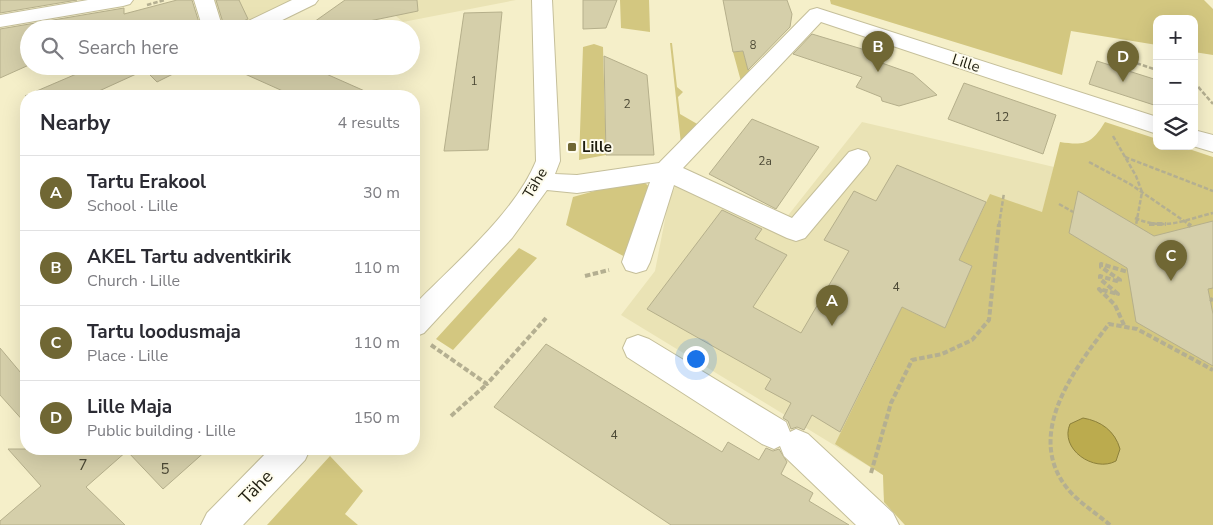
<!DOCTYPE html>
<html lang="en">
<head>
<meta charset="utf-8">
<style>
	body { margin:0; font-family:"Nunito Sans",sans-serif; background:#f2f2f3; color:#2b2b33 }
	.controls { position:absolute; right:15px; top:15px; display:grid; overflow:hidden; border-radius:10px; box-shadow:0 5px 20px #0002 }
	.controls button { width:45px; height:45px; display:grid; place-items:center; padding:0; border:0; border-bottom:1px solid #e1e1e2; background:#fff; color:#2b2b33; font:25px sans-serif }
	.you { position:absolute; left:695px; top:358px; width:18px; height:18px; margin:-12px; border:4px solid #fff; border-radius:50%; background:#1a73e8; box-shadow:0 0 0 8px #1a73e833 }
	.badge { display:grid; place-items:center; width:32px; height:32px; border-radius:50%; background:#706734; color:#fff; font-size:16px; font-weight:700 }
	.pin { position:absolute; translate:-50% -41px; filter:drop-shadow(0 1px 2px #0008) }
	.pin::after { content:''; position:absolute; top:26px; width:18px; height:15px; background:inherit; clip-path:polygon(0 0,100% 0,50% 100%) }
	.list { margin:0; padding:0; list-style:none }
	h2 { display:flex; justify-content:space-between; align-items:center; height:65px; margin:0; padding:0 20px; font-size:21px }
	h2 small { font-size:16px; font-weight:400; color:#7c7c81 }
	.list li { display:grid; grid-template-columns:32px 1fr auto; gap:15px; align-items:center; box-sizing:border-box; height:75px; padding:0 20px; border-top:1px solid #e1e1e2 }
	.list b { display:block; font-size:19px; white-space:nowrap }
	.list p { margin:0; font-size:16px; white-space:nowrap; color:#7c7c81 }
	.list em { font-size:16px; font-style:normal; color:#7c7c81 }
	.icon { flex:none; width:28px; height:28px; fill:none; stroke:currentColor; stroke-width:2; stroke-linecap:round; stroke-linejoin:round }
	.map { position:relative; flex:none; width:1213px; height:525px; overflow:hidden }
	.search { position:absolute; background:#fff; box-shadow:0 5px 20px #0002; left:20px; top:20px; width:400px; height:55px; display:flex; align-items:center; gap:12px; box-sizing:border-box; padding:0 18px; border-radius:28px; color:#7c7c81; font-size:19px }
	.panel { position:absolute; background:#fff; box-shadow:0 5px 20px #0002; left:20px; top:90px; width:400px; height:365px; border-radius:20px }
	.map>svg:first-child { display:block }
</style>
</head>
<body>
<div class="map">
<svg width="1213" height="525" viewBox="0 0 1213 525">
	<rect width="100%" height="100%" fill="#f5efc9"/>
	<path fill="#eae3b5" d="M204,0H308L247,29H213Z
		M377,0H516L403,22Z
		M862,122L1054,167L1017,312L905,525L884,502L883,475L621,315L655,271L669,199L683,171L786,218Z"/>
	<path fill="#d3c780" d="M620,0H649L650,32L621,28Z
		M830,0H1204L1213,9V55L1194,52V19H1157V45L1071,31L1062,75L831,4Z
		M670,43H672L677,87L683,92L678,97L680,114L699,125L681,144Z
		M594,44L603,47L606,155L579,160L583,47Z
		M743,51L748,69L753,71L742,85L733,52Z
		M1105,122L1157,139V146H1180L1213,157V525H905L884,502L883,475L835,444L902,307L945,328L972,266L959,260L990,194L1042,212L1060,142C1086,146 1092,143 1105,122Z
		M645,183L654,191L627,258L566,225L573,197L609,187Z
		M519,248L537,258L453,350L436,339Z
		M330,456L363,491L345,514L358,525H267Z"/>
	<path fill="#bbab4e" stroke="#8c803b" d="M1083,418C1101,421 1115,431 1120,449L1116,461C1094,473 1059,449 1070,424Z"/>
	<path fill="#d5cfaa" stroke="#b5af8b" d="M0,0H77L0,13Z
		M177,0H192L201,29H29V65L0,78V29L124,8V14Z
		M216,0H239L248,19L239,23L235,29H225Z
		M345,0H417L418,11L345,26L352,29H304Z
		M583,0H617L606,28L583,29Z
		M723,0H787L792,14L790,27L748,70L743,51L733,52Z
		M502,12L488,150L444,151L464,13Z
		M812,34L882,55L879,62L913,74L937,95L899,106L882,101L881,97L856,87L862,77L793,54Z
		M604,56L647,75L654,155H606Z
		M1097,61L1157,80V106L1089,84Z
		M95,66H189L157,82L145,70L88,96H25Z
		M227,66H319L315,69L376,96H294Z
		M964,83L1056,115L1043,154L948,119Z
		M752,119L819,147L776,209L709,174Z
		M897,165L986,202L959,260L972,266L945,328L902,307L840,432L812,415L804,430L797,427L791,429L788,421L783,418L791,403L765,389L771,379L647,309L722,210L762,229L755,239L787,255L753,307L801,333L849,251L824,240L854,191L876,201Z
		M1078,191L1154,236L1213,221V288L1208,289L1213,314V366L1136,322L1127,268L1069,233Z
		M546,344L722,452L728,442L759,460L766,448L773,451L779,449L787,462L781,474L813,493L809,501L849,525H671L494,407Z
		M0,348L26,379V424L0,395Z
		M8,449H208L163,489L127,451L86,487L125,525H0V521L41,486Z"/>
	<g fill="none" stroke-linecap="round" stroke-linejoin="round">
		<defs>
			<path id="minor" d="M194,0H214L223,29H203Z
				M292,0H318L315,4L264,29H237L240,25Z
				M532,0H552L560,161L555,174L577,175L659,163L810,10L817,8L1157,117V134L821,22L683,168L792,218L849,152L858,149L867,152L870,158L867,164L805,238L796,241L787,238L674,185L650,262L646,270L636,273L626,270L622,262L650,182L577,193L547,190L512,238L424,333L414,337V305C453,265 515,213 536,161Z
				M1194,130L1213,135V152L1193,146Z
				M638,335L649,339L786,422L790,432L796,429L808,434L893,513L899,525H856L784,456L780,446L774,449L762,444L627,357L623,348L627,339Z
				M270,449H310L305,460L243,525H201L207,513Z"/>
			<path id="major" d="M88,0H133L130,4L123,6L0,27V15Z"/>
		</defs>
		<use href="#minor" stroke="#c5bf9a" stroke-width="2"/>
		<use href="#major" stroke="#c5bf9a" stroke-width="2"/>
		<path stroke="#b4af91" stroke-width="2.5" stroke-dasharray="4.5 2" stroke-linecap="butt" d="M147,5L165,0
			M1112,55L1157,70
			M1194,82L1213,104
			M1113,136L1136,176L1142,192L1136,225
			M1125,157L1213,191
			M1089,162L1130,184L1190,225
			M1059,204L1073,212
			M1135,218C1164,231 1184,220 1213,213
			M999,225L1004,193"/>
		<path stroke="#b4af91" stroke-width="4" stroke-dasharray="5.5 2.5" stroke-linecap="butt" d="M1149,224H1166
			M1188,224L1191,226
			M585,276L609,270
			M1210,299L1213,300
			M1124,325L1115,305L1099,289L1118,294L1100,279V276L1120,282V280L1101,267V264L1128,272
			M431,345L487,384L546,318
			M451,416L487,384
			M871,473L891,403L912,360L942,354L972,340L989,320L999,224
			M1110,525C1096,513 1078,502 1067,488C1024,434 1075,368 1109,324L1137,329L1213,370"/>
		<use href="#minor" fill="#fff" fill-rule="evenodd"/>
		<use href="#major" fill="#fff" fill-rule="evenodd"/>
	</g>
	<rect fill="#706734" stroke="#fefced" stroke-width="2" x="567" y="142" width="10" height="10" rx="2.5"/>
	<g text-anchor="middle" stroke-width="4" stroke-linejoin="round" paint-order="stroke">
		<g font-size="11" fill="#4c4935">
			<text x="753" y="49">8</text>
		</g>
		<g font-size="12" fill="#4c4935">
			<text x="474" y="85">1</text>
			<text x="627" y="108">2</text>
			<text x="1002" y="121">12</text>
			<text x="765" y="165">2a</text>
			<text x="896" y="291">4</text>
			<text x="614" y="439">4</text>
		</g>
		<g font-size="15" fill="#1e1c0e" stroke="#fefced">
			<text transform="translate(966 63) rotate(18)" y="5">Lille</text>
			<text transform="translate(535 183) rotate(-59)" y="5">Tähe</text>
		</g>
		<g font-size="15" font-weight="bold" fill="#1e1c0e" stroke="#fefced" text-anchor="start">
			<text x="582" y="152">Lille</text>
		</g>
		<g font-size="15" fill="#4c4935">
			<text x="83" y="470">7</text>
			<text x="165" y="474">5</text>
		</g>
		<g font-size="18" fill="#1e1c0e" stroke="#fefced">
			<text transform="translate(256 487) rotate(-46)" y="6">Tähe</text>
		</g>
	</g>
</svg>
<div class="controls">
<button>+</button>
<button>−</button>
<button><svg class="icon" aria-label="layers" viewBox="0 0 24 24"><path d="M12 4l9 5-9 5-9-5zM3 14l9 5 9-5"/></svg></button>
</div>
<div class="you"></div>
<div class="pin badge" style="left:832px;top:326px">A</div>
<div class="pin badge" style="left:878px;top:72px">B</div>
<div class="pin badge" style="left:1171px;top:281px">C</div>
<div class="pin badge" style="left:1123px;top:82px">D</div>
<div class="search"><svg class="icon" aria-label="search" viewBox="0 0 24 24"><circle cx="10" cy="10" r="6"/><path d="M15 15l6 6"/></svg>Search here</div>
<section class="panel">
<h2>Nearby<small>4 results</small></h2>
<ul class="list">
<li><span class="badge">A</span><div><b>Tartu Erakool</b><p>School · Lille</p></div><em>30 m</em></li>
<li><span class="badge">B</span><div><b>AKEL Tartu adventkirik</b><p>Church · Lille</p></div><em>110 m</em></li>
<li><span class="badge">C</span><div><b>Tartu loodusmaja</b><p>Place · Lille</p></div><em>110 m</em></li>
<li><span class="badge">D</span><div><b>Lille Maja</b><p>Public building · Lille</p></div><em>150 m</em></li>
</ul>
</section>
</div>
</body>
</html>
